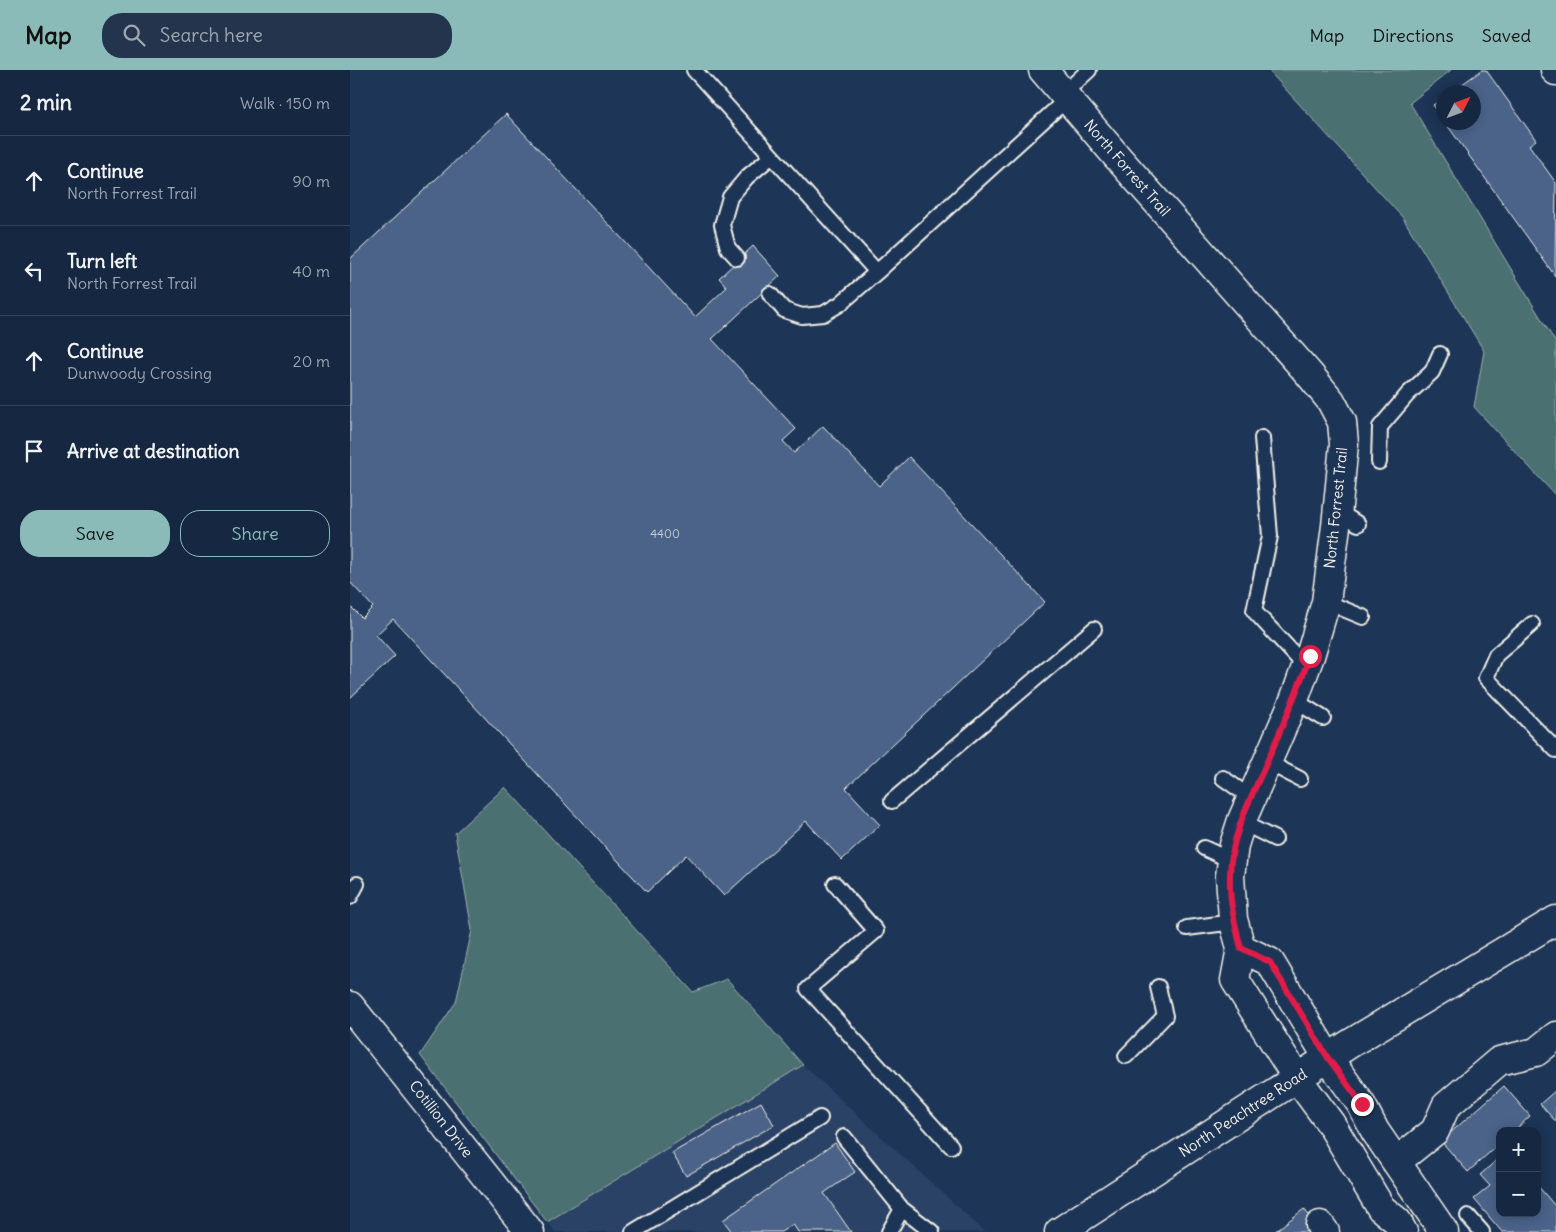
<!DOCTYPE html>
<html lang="en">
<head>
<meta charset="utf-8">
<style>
	body { margin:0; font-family:Delius,sans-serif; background:#23344c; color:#f1f3f6 }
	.controls { position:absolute; right:15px; bottom:15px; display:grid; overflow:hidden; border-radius:10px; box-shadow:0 2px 12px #0003 }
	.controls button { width:45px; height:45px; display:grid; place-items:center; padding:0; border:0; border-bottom:1px solid #35445a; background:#162841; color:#f1f3f6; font:25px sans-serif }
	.compass { position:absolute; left:1086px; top:15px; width:45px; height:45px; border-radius:50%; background:#162841; box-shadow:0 2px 12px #0003; rotate:48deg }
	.stop { position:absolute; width:15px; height:15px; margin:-11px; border:4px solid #e11d48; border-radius:50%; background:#fff }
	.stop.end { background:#e11d48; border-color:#fff; box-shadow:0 1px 5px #0008 }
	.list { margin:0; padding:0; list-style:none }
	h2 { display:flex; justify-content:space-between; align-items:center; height:65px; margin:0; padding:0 20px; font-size:21px }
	h2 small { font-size:16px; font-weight:400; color:#9ea6b1 }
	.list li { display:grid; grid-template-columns:32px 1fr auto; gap:15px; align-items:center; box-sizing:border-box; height:90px; padding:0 20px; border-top:1px solid #35445a }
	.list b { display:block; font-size:19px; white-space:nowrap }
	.list p { margin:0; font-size:16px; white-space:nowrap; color:#9ea6b1 }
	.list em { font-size:16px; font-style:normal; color:#9ea6b1 }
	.actions { display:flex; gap:10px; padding:15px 20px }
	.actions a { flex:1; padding:11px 0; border:1px solid #8bbbb9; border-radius:20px; text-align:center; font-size:18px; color:#8bbbb9 }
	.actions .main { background:#8bbbb9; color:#111 }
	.icon { flex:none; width:28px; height:28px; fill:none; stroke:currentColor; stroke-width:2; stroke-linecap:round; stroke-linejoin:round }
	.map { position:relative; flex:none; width:1206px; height:1162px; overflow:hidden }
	header { display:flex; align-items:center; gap:30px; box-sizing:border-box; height:70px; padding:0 25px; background:#8bbbb9; color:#111 }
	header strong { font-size:24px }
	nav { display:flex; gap:28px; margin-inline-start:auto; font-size:18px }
	.search { width:350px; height:45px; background:#23344c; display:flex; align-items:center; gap:12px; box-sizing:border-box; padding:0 18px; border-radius:20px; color:#9ea6b1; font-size:19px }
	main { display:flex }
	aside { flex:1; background:#162841 }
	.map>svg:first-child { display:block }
</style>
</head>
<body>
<header>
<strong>Map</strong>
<div class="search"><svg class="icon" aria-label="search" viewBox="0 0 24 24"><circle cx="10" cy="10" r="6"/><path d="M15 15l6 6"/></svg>Search here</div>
<nav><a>Map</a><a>Directions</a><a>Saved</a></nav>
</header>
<main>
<aside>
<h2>2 min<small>Walk · 150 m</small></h2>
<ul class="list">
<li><svg class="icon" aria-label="ahead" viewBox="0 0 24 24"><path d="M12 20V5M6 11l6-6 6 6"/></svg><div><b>Continue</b><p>North Forrest Trail</p></div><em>90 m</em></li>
<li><svg class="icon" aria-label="left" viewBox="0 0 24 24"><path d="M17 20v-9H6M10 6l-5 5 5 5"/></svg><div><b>Turn left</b><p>North Forrest Trail</p></div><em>40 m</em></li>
<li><svg class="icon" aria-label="ahead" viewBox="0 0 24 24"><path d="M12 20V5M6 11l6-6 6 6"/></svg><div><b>Continue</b><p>Dunwoody Crossing</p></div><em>20 m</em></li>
<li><svg class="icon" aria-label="arrive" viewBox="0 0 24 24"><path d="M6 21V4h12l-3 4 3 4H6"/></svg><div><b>Arrive at destination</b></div></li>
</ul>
<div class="actions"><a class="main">Save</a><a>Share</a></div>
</aside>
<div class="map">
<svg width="1206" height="1162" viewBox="0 0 1206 1162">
	<rect width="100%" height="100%" fill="#1d3557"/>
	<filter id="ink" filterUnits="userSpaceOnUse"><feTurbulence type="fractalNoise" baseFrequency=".02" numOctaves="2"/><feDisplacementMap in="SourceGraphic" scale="10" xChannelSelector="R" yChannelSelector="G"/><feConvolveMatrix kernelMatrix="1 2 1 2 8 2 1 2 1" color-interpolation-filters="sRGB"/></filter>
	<g filter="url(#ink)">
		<path fill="#2b4366" d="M453,995L635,1162H205L197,1152Z"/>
		<path fill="#4b6f71" stroke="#a0b0ac" d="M918,0H1101L1060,33L1206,273V426L1124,337L1134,281L1053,148Z
			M155,717L343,922L377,909L453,995L197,1152L70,985L106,932L122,860L105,763Z"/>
		<path fill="#4b6389" stroke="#f4f1e8" d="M1132,0H1136L1186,70L1179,75L1206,113L1205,206L1095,52H1124V22H1101Z
			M1094,28V50L1083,35Z
			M156,44L345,247L377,217L369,208L403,176L430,206L362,269L446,359L433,371L444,383L473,356L529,416L559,387L695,532L496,718L530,755L492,790L456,751L374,826L336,785L297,822L43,549L26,565L45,586L0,628V536L12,548L23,537L0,512V189Z
			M1154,1016L1180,1046L1164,1061H1150V1073L1118,1102L1091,1071Z
			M1206,1020V1052L1190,1034Z
			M411,1032L424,1055L336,1106L322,1083Z
			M485,1073L505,1102L474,1123L501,1162H448L443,1154L431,1162H382L373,1150Z
			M1150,1087V1143H1187V1115L1206,1137V1162H1152L1124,1129L1140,1116L1130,1105Z
			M954,1139L972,1162H924Z"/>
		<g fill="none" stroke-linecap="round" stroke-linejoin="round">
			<defs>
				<path id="lane" d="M344,0L527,202L717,29
					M713,24L739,0
					M387,188L378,178L372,155L380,127L397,107L422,86
					M420,224L434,240L452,246L473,244L490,234L527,202
					M912,368L920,466L904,541L956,597
					M1029,392L1030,357L1058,324L1082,302L1090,284
					M988,441L1008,454
					M976,532L1013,547
					M1182,554L1146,585L1136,608L1206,680
					M944,630L973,648
					M917,692L950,709
					M873,708L901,728
					M542,731L744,559
					M891,752L925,769
					M854,778L882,791
					M485,814L526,861L458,919L601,1076
					M0,827L7,814
					M837,858L884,852
					M776,986L815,946L808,917
					M494,1067L552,1139L582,1162
					M1118,1146L1132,1162
					M283,1162L470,1048
					M539,1162L552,1139"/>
				<path id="street" d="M693,0L769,89L960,305L981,331L992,352L994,374L986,456L976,532L960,586L944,630L892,750L884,775L880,806L883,849L891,878L885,910L947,1008L981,1054L1031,1138L1047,1151L1053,1162
					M1205,0L1206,1
					M891,878L920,892L978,988L1011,1034L1025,1061L1094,1162
					M1046,1092L1085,1061L1096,1036L1149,991L1186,982L1206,966
					M970,1155L975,1162"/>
				<path id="secondary" d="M0,936L180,1162
					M709,1162L1001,973L1206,850"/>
			</defs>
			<use href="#lane" stroke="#f4f1e8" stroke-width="18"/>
			<use href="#street" stroke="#f4f1e8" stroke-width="31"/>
			<use href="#secondary" stroke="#f4f1e8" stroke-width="31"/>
			<use href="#lane" stroke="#1d3557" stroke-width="14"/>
			<use href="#street" stroke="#1d3557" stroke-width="28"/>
			<use href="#secondary" stroke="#1d3557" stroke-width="28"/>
		</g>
	</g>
	<g fill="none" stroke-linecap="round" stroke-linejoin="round" filter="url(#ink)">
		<path stroke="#e11d48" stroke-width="6" d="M960,586C947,622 932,657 917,692C901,728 880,766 880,806C879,831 885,855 891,878L920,892L978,988L1012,1034"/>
	</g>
	<g text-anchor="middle" stroke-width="4" stroke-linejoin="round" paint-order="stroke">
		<g font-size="12" fill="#caced0">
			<text x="315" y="468">4400</text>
		</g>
		<g font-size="15" fill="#f4f1e8" stroke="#1d3557">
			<text transform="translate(777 98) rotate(49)" y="5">North Forrest Trail</text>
			<text transform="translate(986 438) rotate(-84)" y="5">North Forrest Trail</text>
			<text transform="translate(893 1043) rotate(-33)" y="5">North Peachtree Road</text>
			<text transform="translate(91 1049) rotate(52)" y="5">Cotillion Drive</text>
		</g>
	</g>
</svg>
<div class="controls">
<button>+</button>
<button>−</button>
</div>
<svg class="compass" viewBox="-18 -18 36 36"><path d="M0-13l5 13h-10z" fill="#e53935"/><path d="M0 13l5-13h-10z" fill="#9ea6b1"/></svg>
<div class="stop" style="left:960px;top:586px"></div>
<div class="stop end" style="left:1012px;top:1034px"></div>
</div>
</main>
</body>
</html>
